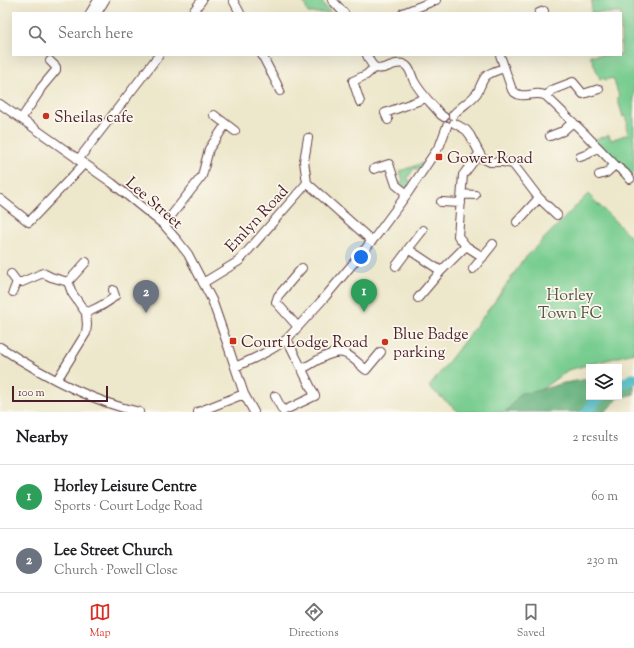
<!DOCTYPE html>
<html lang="en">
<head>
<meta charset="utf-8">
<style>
	body { margin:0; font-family:"Sorts Mill Goudy",serif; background:#f2f2f2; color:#202124 }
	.controls { position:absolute; right:12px; bottom:12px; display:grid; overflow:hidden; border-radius:0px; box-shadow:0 4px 16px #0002 }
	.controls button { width:36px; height:36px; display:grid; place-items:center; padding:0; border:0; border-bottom:1px solid #e0e0e0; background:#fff; color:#202124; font:20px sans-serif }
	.scale { position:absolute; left:12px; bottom:10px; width:96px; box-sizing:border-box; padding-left:4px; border:2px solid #4a1f2b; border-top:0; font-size:11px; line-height:14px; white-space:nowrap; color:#4a1f2b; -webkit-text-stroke:3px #fbf7ec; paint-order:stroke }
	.you { position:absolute; left:361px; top:257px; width:14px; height:14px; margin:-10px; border:3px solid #fff; border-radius:50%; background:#1a73e8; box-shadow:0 0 0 6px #1a73e833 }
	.badge { display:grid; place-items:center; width:26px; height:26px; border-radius:50%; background:#d93025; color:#fff; font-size:13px; font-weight:700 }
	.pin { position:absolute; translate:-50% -33px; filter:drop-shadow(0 1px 2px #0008) }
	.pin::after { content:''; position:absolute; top:21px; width:14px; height:12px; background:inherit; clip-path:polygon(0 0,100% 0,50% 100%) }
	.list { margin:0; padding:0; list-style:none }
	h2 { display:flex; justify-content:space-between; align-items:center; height:52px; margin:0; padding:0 16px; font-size:17px }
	h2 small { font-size:13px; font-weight:400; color:#757577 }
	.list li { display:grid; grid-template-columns:26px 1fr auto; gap:12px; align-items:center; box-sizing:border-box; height:64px; padding:0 16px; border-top:1px solid #e0e0e0 }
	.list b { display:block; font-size:15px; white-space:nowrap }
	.list p { margin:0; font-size:13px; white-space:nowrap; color:#757577 }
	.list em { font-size:13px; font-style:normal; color:#757577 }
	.icon { flex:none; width:22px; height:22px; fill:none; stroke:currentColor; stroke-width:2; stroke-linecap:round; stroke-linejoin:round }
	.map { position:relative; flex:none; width:634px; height:412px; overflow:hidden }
	.search { position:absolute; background:#fff; box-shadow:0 4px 16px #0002; left:12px; right:12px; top:12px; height:44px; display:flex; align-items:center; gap:10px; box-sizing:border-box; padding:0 14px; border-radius:0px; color:#757577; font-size:15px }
	.sheet { height:180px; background:#fff }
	nav { display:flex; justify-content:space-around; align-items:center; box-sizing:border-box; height:56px; border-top:1px solid #e0e0e0; background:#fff; font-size:11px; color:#757577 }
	nav a { display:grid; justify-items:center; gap:2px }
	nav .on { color:#d93025 }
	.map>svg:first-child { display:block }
</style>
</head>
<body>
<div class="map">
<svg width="634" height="412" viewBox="0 0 634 412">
	<rect width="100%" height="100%" fill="#fbf7ec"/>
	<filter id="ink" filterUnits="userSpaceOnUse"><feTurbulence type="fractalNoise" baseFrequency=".025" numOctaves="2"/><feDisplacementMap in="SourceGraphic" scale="8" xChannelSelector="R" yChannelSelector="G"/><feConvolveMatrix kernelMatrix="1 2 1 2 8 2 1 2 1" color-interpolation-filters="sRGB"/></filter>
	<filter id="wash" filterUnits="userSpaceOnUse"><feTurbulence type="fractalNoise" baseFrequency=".012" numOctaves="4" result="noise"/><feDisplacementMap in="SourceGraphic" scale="16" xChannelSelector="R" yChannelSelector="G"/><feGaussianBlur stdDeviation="0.9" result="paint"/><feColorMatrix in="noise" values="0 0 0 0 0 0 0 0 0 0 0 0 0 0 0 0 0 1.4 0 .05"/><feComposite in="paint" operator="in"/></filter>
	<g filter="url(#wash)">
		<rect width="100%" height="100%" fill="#ede7cb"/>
		<path fill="#79cd91" stroke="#62765e" d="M303,0H320L331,13H308Z
			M592,0H634V173L631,176L594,140L609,135L611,140L628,134L626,126L628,125L625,116L623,117L617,97L619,96L613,78L605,80L604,78L600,79L590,55H621V13H591Z
			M423,163L418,170L414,168L407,179L411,181L406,188L398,183L403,181L400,171Z
			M588,194L634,240V353L568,370L532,396L518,412H459L429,387L495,301L524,259Z"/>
		<path fill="#62b07b" stroke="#566853" d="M589,379V397H593L580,412H506L521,393L533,392L564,383Z
			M631,385H634V394L618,398L605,412H590L595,406L606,397H619V390Z"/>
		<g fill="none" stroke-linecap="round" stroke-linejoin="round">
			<path stroke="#50bdc9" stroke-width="11" d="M619,386L632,379H634
				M587,412L597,399L600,397"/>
		</g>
	</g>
	<g filter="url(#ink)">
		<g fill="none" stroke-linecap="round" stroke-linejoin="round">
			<defs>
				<path id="minor" d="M233,0L240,13
					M332,0L344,13
					M90,13L98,0L104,1
					M97,13L105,0
					M192,13L202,0
					M403,13L436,0
					M539,13L544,11
					M262,55L276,82L280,91
					M367,55C377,82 389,60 403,64C410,66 411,75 414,81C421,94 432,104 441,115L444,117
					M500,55L512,90C523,102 534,89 546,96L584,133L615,165L625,173L630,179
					M546,96L552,90L573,82L583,94L599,89
					M360,102L353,81L366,75L375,67
					M0,104L112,183L164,225L177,240L188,254L212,300L227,343L244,394L254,412
					M214,115L235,131
					M453,115C460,107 470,102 477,93C480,88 482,80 486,76C491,72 499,70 504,68
					M21,119L38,94L41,88L56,70V67L50,61
					M388,120L385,113L426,98
					M454,123L466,130L470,135L482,158L490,162H503L513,164L539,198L557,215
					M550,136L563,131L573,122
					M308,138L304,161L307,183L372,241
					M580,157L588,154L597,147
					M78,160L159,55
					M374,169L389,164L396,185L407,194
					M599,175L606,173L615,165
					M462,194L475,195
					M0,199L29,222L84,164
					M441,202L461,203
					M517,222L539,198
					M164,225L202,176L209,149L226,124
					M423,230L408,249L441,271
					M466,246L483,257
					M396,266L408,250
					M473,269L493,244
					M11,274L17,282H22L43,273L51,277L68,282
					M68,282L86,262
					M203,283L239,261L307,183
					M13,292L17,282
					M418,298L441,271L466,246L458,236L463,175L479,154
					M86,313C97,308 107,304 115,296L113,290
					M298,327L276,302L278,296L302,268
					M0,347C41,374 90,401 139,412
					M235,367C253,359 271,351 287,339L325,297L376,236L407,194L440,145L447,126
					M302,369C314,363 333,348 346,354C354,358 360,365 366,370L381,352
					M57,380L86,333L87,325L86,313L72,293L68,282
					M275,396L283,411L315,396L287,339
					M198,412L244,394"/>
			</defs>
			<use href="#minor" stroke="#623d43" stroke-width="10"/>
			<use href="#minor" stroke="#fff" stroke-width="8"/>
		</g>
	</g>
	<g fill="#c8321e" stroke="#fbf7ec" stroke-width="1.5">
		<circle cx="46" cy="116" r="4"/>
		<rect x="435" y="153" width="8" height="8" rx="2"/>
		<rect x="229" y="337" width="8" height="8" rx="2"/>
		<circle cx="385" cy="342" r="4"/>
	</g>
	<g text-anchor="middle" stroke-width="3.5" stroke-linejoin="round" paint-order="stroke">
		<g font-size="16" fill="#4a1f2b" stroke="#fbf7ec" text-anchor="start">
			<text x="54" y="122">Sheilas cafe</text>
			<text x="447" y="163">Gower Road</text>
			<text x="393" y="339">Blue Badge<tspan x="393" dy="18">parking</tspan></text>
			<text x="241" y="347">Court Lodge Road</text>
		</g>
		<g font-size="16" fill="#4a1f2b" stroke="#fbf7ec">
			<text transform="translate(155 202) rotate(41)" y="6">Lee Street</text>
			<text transform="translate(256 218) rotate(-47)" y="6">Emlyn Road</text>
		</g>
		<g font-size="16" fill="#58534a" stroke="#fbf7ec">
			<text x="570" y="300">Horley<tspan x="570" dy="18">Town FC</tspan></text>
		</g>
	</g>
</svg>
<div class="controls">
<button><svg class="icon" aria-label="layers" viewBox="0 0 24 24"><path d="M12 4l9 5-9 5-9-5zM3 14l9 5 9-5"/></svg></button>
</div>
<div class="scale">100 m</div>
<div class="you"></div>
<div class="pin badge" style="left:364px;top:312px;background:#2e9e5b">1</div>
<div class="pin badge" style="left:146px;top:313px;background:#6b7280">2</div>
<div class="search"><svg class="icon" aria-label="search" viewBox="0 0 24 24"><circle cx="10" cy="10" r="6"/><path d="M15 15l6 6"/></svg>Search here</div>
</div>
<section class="sheet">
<h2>Nearby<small>2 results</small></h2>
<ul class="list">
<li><span class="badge" style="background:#2e9e5b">1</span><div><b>Horley Leisure Centre</b><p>Sports · Court Lodge Road</p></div><em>60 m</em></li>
<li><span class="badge" style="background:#6b7280">2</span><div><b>Lee Street Church</b><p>Church · Powell Close</p></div><em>230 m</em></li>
</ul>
</section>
<nav>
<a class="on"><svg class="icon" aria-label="map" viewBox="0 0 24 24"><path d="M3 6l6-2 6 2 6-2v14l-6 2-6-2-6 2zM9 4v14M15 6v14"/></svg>Map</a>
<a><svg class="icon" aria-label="directions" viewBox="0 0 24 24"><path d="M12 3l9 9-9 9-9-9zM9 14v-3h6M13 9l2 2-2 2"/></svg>Directions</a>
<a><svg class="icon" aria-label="saved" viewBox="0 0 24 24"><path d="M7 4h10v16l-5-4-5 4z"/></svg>Saved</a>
</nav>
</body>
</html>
